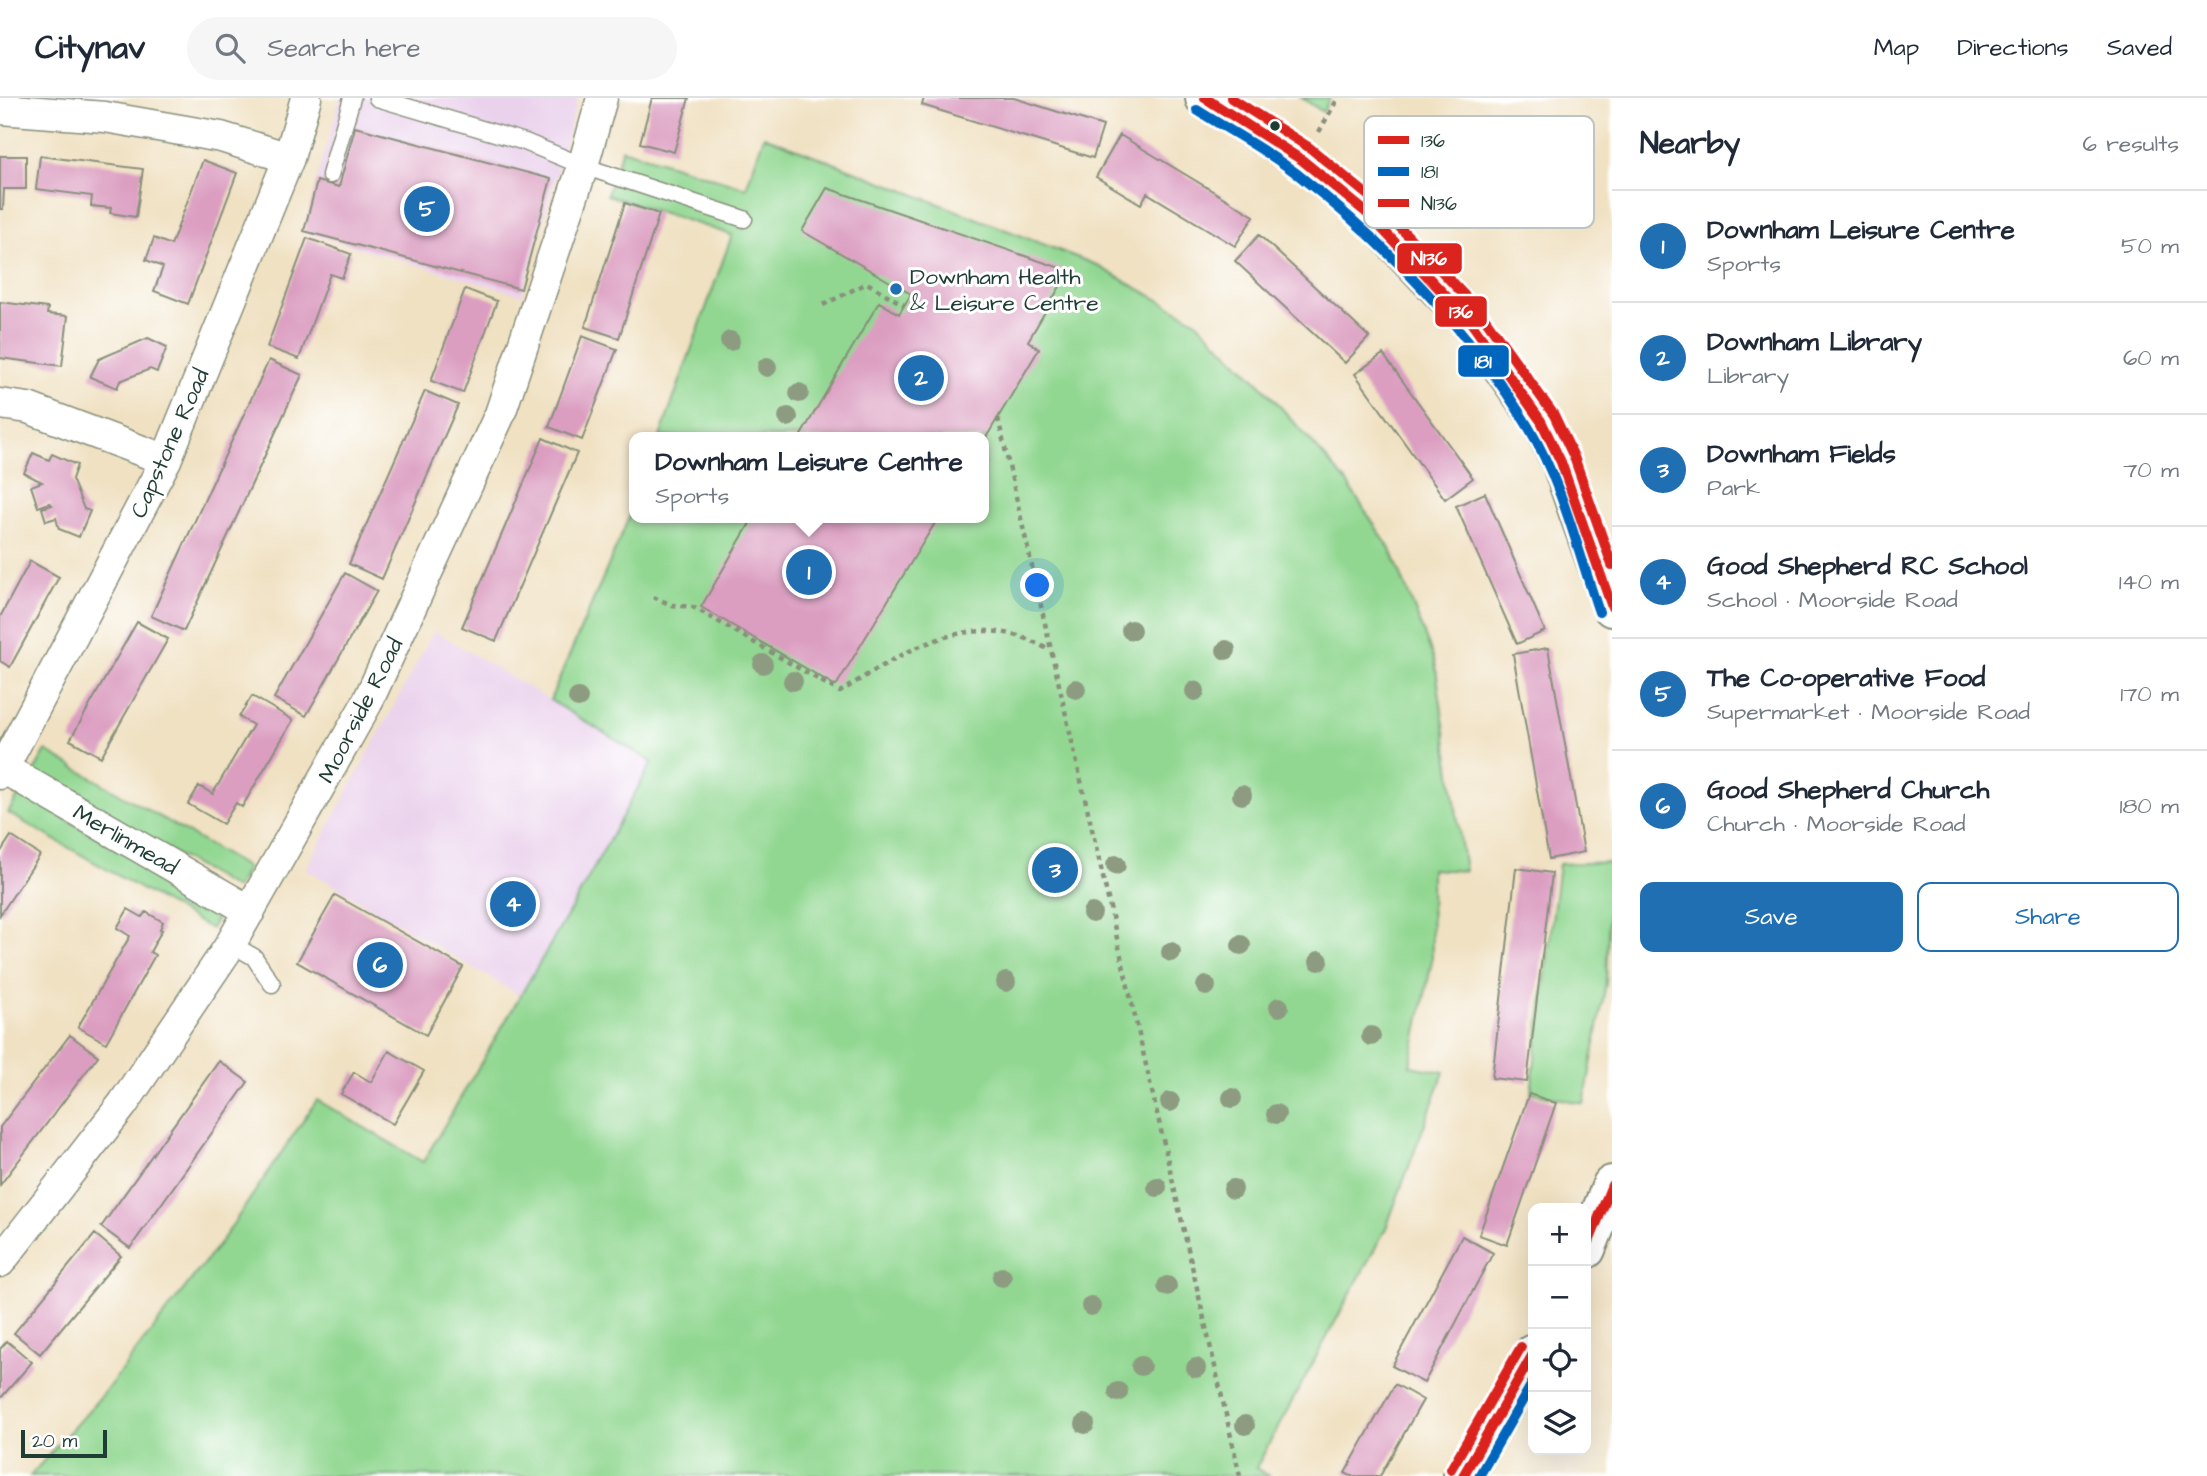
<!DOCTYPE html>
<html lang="en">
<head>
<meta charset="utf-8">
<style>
	body { margin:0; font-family:"Architects Daughter",sans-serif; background:#f6f6f7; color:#1f2937 }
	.controls { position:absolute; right:21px; bottom:21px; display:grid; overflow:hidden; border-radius:14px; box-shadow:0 7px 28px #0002 }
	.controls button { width:63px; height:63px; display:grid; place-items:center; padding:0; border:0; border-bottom:2px solid #e0e1e3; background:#fff; color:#1f2937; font:35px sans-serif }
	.scale { position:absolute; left:21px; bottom:18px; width:86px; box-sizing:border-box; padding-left:7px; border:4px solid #1f3d34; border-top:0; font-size:19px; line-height:24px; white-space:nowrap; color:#1f3d34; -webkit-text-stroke:5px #fff; paint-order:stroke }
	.you { position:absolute; left:1038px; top:488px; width:24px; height:24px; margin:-18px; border:5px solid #fff; border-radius:50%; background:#1a73e8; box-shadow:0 0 0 10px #1a73e833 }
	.badge { display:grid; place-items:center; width:46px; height:46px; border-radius:50%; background:#1f6fb2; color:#fff; font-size:23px; font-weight:700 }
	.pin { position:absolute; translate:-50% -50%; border:4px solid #fff; box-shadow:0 2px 7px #0006 }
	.popup { position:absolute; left:629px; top:334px; width:360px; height:91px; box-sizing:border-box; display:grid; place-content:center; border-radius:14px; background:#fff; filter:drop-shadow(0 2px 5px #0005); font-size:23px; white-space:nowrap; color:#747a83 }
	.popup b { font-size:26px; color:#1f2937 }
	.popup::after { content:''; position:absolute; left:50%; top:100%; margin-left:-14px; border:14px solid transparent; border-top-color:#fff }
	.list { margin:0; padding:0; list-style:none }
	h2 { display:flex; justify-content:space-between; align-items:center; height:91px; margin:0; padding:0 28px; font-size:30px }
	h2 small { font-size:23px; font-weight:400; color:#747a83 }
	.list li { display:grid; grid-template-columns:46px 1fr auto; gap:21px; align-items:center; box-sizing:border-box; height:112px; padding:0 28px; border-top:2px solid #e0e1e3 }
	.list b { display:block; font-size:26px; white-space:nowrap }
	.list p { margin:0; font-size:23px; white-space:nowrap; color:#747a83 }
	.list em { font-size:23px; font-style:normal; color:#747a83 }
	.actions { display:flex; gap:14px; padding:21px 28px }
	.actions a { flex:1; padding:16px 0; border:2px solid #1f6fb2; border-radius:14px; text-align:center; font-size:24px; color:#1f6fb2 }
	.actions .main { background:#1f6fb2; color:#fff }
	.icon { flex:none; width:38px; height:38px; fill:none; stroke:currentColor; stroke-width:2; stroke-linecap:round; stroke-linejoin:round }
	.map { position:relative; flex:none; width:1612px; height:1378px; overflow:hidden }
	header { display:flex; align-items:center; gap:42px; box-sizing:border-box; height:98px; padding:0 35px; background:#fff; border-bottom:2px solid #e0e1e3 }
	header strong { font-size:33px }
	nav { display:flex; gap:38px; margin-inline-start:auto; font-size:24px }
	.search { width:490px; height:63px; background:#f6f6f7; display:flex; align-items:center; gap:18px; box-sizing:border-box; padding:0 24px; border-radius:38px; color:#747a83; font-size:26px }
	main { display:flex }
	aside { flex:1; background:#fff }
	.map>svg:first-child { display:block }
</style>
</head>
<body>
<header>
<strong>Citynav</strong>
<div class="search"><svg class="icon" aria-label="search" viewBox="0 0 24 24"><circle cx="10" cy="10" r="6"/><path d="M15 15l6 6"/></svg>Search here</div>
<nav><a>Map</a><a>Directions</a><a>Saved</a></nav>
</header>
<main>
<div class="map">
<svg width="1612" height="1378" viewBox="0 0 1612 1378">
	<rect width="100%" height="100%" fill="#fff"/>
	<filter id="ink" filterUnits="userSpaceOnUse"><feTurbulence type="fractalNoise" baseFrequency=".0143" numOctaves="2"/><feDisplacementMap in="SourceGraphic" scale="14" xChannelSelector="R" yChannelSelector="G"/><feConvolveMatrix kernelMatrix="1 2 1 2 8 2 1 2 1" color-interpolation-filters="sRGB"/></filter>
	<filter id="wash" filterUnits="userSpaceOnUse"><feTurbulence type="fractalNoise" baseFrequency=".00686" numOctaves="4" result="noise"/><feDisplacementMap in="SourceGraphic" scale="28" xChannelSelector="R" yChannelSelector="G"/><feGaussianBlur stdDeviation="1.57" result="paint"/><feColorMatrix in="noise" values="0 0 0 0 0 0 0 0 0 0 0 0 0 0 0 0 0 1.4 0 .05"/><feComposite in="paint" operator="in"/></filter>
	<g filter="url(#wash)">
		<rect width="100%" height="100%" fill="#f0e1c2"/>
		<path fill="#ead1ec" d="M340,0H578L522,197L303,134Z
			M434,533L717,702L489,953L521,898L306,771Z"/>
		<path fill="#91d791" stroke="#588a62" stroke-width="2" d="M1302,0H1330L1323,14Z
			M764,38L1094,166L1195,222L1263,289L1345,382L1392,454L1435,564L1465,773L1431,771L1432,863L1410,968L1444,974L1386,1130L1256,1370L1269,1378H30L104,1295L225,1138L317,1002L423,1064L574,806L652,664L550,602L634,408V420H984V339H660L732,137L607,97L622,51L746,90Z
			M46,653L248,770L236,791L34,674Z
			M20,695L222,811L211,831L8,715Z
			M1611,764L1606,885L1584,1006L1531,994L1559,766Z"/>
		<g id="blocks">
			<path fill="#db9ec1" d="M652,0H689L674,54L640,45Z
				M924,0H1014L1103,28L1093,60L922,7Z
				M355,29L551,81L521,191L304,133L317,83L339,89Z
				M1120,37L1254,118L1235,148L1147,95L1141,106L1096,79Z
				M0,58H26V91H4L3,111H0Z
				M40,58L143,71L136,119L110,115L111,110L91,108L92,98L36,91Z
				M203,62L237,75L188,206L154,193L163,169L146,162L154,140L171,147Z
				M827,90L1069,173L1028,243L1039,251L984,343V339H800L879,204L899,216L911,196L802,133Z
				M625,105L659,116L619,240L585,229Z
				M1259,137L1369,239L1345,265L1235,163Z
				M307,140L351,156L342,180L330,176L299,261L267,249Z
				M465,191L497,203L463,295L431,283Z
				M0,204L48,210L47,216L68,218L62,268L0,260Z
				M582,238L617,251L582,342L549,329Z
				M148,240L167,249L157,274L150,271L120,283L117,290L90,279L99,261Z
				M1383,256L1473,380L1445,401L1355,276Z
				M269,262L302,277L184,533L151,518Z
				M425,293L458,307L382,481L349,466Z
				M543,340L577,355L496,543L462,529Z
				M33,355L49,362L52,356L77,367L72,381L84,411L90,413L79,439L59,431L56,420L46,423L42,410L52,407L50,405L38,409L31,388L42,384L24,375Z
				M1485,395L1545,533L1517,546L1456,408Z
				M753,420H938L836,588L701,509Z
				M30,463L59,479L10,569L0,563V519Z
				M345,475L377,493L306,618L274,600Z
				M137,524L168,541L101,659L70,642Z
				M1548,550L1584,754L1549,761L1513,556Z
				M252,598L293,622L242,709L236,705L223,726L188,706L199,688L213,696L215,692L253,627L239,619Z
				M11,738L40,757L0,817V755Z
				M1516,770L1552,775L1527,984L1492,980Z
				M335,797L463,869L426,937L297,864Z
				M128,811L142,819L146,814L163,824L160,831L162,832L150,854L155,857L106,945L78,929L130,838L117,830Z
				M70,937L98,958L0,1087V1029Z
				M389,953L424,973L393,1026L341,996L354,974L371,984Z
				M219,963L248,984L130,1150L101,1129Z
				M1529,996L1556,1005L1507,1147L1479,1137Z
				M95,1136L121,1158L40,1256L14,1235Z
				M1462,1138L1493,1155L1424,1285L1392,1268Z
				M7,1243L32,1264L0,1301V1251Z
				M1395,1286L1423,1302L1380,1378H1351L1345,1375Z"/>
		</g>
	</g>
	<g filter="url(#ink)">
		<use href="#blocks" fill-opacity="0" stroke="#888f7b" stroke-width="2"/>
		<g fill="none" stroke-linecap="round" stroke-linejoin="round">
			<defs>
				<path id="service" d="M377,0L525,44L583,68L744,121
					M330,77L352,0
					M231,846L254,859L272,886"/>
				<path id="minor" d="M0,11L105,19L221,39L289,60
					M0,306L28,310L166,362
					M3,670L250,813
					M0,676L166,362L289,60L306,0
					M0,1164L123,1006L229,849L367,605L500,316L583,68L602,0"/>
				<path id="tertiary" d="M1205,0L1302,62L1367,115L1470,223L1541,323L1561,364L1612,509
					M1586,1151L1612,1087
					M1463,1378L1533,1256"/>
			</defs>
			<use href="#service" stroke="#888f7b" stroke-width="19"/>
			<use href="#minor" stroke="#888f7b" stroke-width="33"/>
			<use href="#tertiary" stroke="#888f7b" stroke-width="42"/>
			<path stroke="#888f7b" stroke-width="4.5" stroke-dasharray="5 5" stroke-linecap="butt" d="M1319,34L1338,0
				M823,207L867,185L904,207
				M998,320L1240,1378
				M653,499L672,507L693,509L840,594C905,553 974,506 1049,552"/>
			<use href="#service" stroke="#fff" stroke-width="16"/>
			<use href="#minor" stroke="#fff" stroke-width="30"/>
			<use href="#tertiary" stroke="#fff" stroke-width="38"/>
			<defs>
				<path id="bus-1" d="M1205,0L1302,62L1367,115L1470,223L1541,323L1561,364L1612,509
					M1586,1151L1612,1087
					M1463,1378L1533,1256"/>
				<path id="bus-2" d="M1197,12C1230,33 1266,52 1296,75C1386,145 1470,232 1529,330C1562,385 1578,453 1599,514
					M1479,1378L1533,1284"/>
				<path id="bus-3" d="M1231,0L1310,50L1376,104L1481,215L1554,317L1574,359L1612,467
					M1451,1371L1521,1249"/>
			</defs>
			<use href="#bus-1" stroke="#fff" stroke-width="16"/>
			<use href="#bus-2" stroke="#fff" stroke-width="16"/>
			<use href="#bus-3" stroke="#fff" stroke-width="16"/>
			<use href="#bus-1" stroke="#dc241f" stroke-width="10"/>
			<use href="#bus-2" stroke="#0065bd" stroke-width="10"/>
			<use href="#bus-3" stroke="#dc241f" stroke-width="10"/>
		</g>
		<g fill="#8d9c81">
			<circle cx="730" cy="243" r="10"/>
			<circle cx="767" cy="269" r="10"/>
			<circle cx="799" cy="295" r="10"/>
			<circle cx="788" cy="319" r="10"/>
			<circle cx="1131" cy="532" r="10"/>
			<circle cx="1226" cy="552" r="10"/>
			<circle cx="763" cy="566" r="10"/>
			<circle cx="793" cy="583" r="10"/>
			<circle cx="1076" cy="591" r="10"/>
			<circle cx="1195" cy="593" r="10"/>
			<circle cx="578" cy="600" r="10"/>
			<circle cx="1242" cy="697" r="10"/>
			<circle cx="1116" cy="767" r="10"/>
			<circle cx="1092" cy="815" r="10"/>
			<circle cx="1241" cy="847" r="10"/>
			<circle cx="1171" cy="854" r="10"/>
			<circle cx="1319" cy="863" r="10"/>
			<circle cx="1006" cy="884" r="10"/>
			<circle cx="1206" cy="888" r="10"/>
			<circle cx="1279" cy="909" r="10"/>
			<circle cx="1371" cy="938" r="10"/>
			<circle cx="1232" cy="1000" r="10"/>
			<circle cx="1170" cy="1004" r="10"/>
			<circle cx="1276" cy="1016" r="10"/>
			<circle cx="1157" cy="1089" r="10"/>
			<circle cx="1233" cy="1091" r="10"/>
			<circle cx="1002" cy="1179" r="10"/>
			<circle cx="1167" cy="1188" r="10"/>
			<circle cx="1091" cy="1208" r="10"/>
			<circle cx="1141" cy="1268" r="10"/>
			<circle cx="1196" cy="1270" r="10"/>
			<circle cx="1118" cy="1294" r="10"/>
			<circle cx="1085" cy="1326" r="10"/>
			<circle cx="1245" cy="1327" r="10"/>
		</g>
	</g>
	<circle fill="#1f3d34" stroke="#fff" stroke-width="2.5" cx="1275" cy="28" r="6"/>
	<circle fill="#1f6fb2" stroke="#fff" stroke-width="2.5" cx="896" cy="191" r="7"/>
	<g text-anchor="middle" stroke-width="6" stroke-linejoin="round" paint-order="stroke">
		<g font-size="23" fill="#1f3d34" stroke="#fff" text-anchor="start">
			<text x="910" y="186">Downham Health<tspan x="910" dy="26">&amp; Leisure Centre</tspan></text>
		</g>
		<g font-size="23" fill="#1f3d34" stroke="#fff">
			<text transform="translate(169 345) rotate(-66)" y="8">Capstone Road</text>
			<text transform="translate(360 612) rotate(-63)" y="8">Moorside Road</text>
			<text transform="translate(126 741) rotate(30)" y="8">Merlinmead</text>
		</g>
	</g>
	<rect x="1364" y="18" width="230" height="112" rx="10" fill="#fff" stroke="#bcc5c2" stroke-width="2"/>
	<rect x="1378" y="38" width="31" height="8" fill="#dc241f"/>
	<rect x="1378" y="69" width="31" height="9" fill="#0065bd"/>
	<rect x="1378" y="101" width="31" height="8" fill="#dc241f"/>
	<g font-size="19" fill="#1f3d34">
		<text x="1421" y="49">136</text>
		<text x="1421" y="80">181</text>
		<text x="1421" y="112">N136</text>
	</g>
	<g stroke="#fff" stroke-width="2.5">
		<rect x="1396" y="144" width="67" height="33" rx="7" fill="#dc241f"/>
		<rect x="1434" y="197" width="54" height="33" rx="7" fill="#dc241f"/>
		<rect x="1457" y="246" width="53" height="34" rx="7" fill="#0065bd"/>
	</g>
	<g font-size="19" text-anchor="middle" font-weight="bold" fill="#fff">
		<text x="1429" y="167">N136</text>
		<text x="1461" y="220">136</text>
		<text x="1483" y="270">181</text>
	</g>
</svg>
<div class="controls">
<button>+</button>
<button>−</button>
<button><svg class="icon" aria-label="locate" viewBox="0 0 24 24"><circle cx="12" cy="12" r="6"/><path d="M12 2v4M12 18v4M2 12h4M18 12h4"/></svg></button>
<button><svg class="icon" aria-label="layers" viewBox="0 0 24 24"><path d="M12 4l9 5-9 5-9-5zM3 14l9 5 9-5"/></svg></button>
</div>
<div class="scale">20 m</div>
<div class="you"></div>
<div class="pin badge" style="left:809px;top:474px">1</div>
<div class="popup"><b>Downham Leisure Centre</b>Sports</div>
<div class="pin badge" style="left:921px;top:280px">2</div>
<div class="pin badge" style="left:1055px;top:772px">3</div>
<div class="pin badge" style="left:513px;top:806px">4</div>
<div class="pin badge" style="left:427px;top:111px">5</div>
<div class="pin badge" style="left:380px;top:867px">6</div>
</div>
<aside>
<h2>Nearby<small>6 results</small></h2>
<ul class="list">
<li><span class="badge">1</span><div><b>Downham Leisure Centre</b><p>Sports</p></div><em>50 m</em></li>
<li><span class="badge">2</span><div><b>Downham Library</b><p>Library</p></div><em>60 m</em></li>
<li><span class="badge">3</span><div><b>Downham Fields</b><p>Park</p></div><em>70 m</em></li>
<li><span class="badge">4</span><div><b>Good Shepherd RC School</b><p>School · Moorside Road</p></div><em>140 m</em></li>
<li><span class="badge">5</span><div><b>The Co-operative Food</b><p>Supermarket · Moorside Road</p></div><em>170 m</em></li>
<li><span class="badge">6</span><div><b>Good Shepherd Church</b><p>Church · Moorside Road</p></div><em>180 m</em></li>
</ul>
<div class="actions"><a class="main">Save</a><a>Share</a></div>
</aside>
</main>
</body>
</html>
